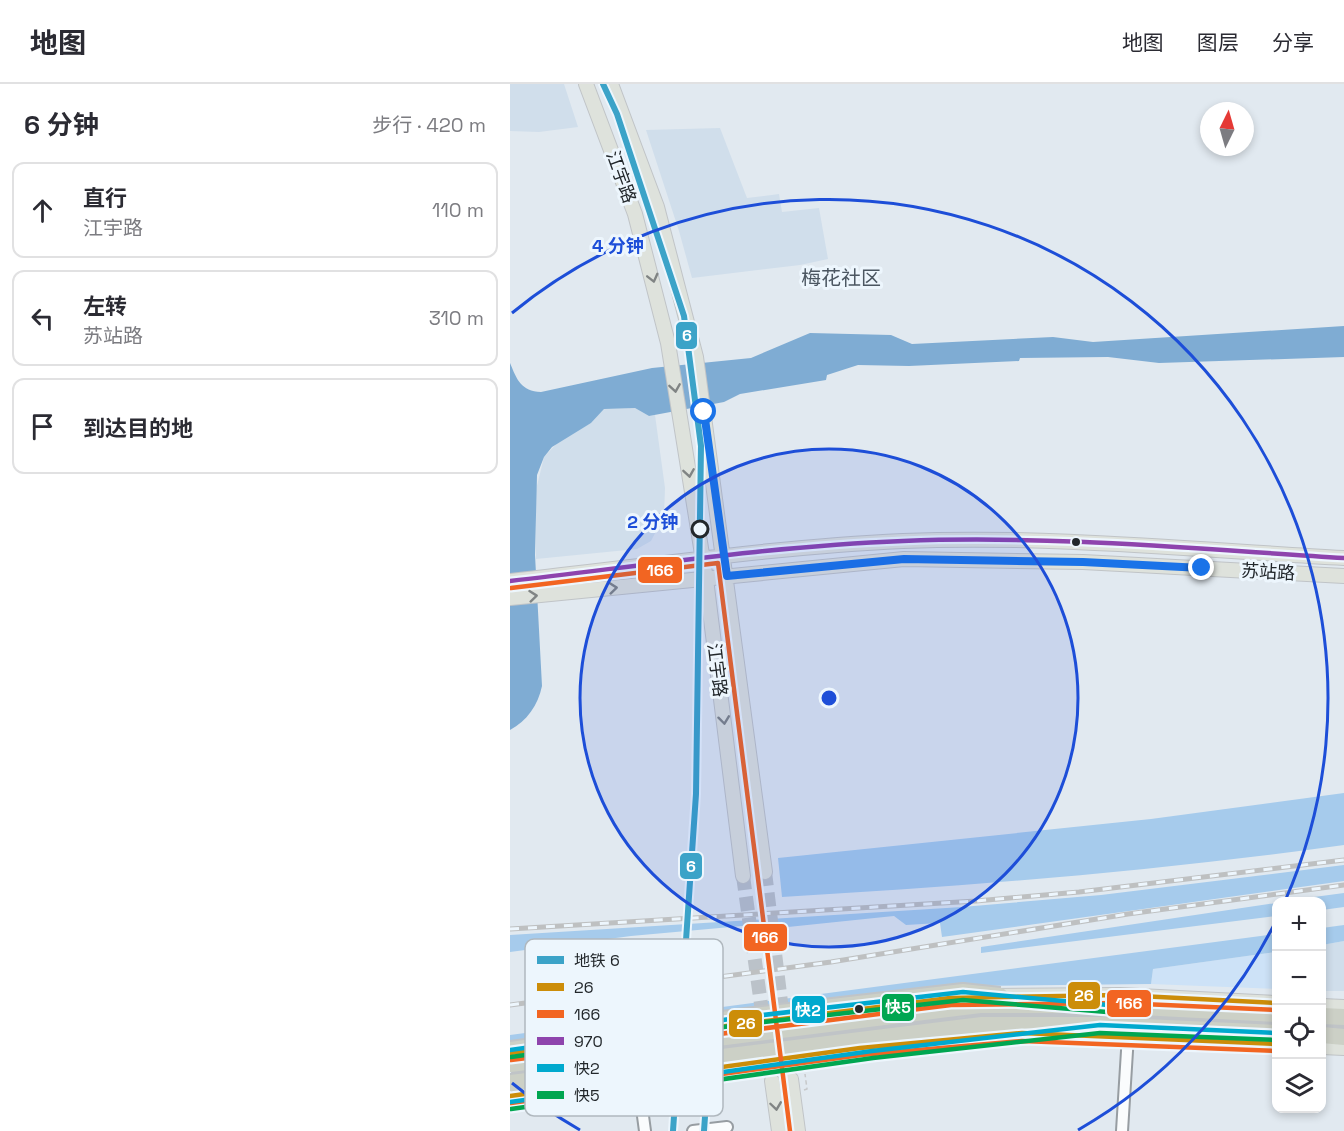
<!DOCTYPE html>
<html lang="zh">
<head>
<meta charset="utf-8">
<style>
	body { margin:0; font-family:"Space Grotesk","Noto Sans SC",sans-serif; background:#f2f2f3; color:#2b2b33 }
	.controls { position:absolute; right:18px; bottom:18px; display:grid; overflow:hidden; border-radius:12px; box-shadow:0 3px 9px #0003 }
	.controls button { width:54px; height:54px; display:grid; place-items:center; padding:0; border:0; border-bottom:2px solid #e1e1e2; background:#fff; color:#2b2b33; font:30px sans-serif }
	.compass { position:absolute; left:690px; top:18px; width:54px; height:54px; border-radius:50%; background:#fff; box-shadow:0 3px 9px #0003; rotate:5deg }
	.stop { position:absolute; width:18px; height:18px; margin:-14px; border:4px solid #1a73e8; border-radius:50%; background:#fff }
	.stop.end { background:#1a73e8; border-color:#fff; box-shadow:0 2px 6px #0008 }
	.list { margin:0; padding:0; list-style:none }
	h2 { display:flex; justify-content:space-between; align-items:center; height:78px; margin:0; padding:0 24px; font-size:26px }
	h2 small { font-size:20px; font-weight:400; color:#7c7c81 }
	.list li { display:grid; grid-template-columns:39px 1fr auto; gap:18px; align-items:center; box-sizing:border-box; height:96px; margin:0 12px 12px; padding:0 12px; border:2px solid #e1e1e2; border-radius:12px }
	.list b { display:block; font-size:22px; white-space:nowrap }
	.list p { margin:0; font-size:20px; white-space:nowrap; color:#7c7c81 }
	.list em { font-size:20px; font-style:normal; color:#7c7c81 }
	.icon { flex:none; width:33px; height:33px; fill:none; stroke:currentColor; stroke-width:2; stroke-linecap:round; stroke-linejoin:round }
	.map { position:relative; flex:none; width:834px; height:1047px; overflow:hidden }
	header { display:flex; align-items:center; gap:36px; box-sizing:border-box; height:84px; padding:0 30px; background:#fff; border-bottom:2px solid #e1e1e2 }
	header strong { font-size:28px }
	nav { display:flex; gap:33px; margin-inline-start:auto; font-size:21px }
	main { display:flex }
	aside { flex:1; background:#fff }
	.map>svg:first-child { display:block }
</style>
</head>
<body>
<header>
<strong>地图</strong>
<nav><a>地图</a><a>图层</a><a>分享</a></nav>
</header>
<main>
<aside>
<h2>6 分钟<small>步行 · 420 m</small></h2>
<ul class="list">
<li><svg class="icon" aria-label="ahead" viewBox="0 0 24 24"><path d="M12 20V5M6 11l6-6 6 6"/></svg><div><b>直行</b><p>江宇路</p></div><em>110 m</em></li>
<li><svg class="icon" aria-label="left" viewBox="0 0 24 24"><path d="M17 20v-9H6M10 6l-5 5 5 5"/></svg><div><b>左转</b><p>苏站路</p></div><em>310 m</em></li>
<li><svg class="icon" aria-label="arrive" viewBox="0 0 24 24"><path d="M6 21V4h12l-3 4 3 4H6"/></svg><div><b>到达目的地</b></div></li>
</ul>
</aside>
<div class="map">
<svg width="834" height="1047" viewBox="0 0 834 1047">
	<rect width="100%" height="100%" fill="#e1e9f0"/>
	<path fill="#d0deeb" d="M0,0H54L68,43L29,48L0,47Z
		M210,44L237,114L269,110L272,128L309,124L318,175L290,181L182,194L169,147L136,46Z
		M125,324L139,332L145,331L155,404L154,432L141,457L127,465L26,475V406L34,373L51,355L81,339L94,325Z
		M834,857V907H812V861Z"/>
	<path fill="#cde2f7" d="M766,868V905L641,900L643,885Z"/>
	<path fill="#a6cbec" d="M834,709V761C647,787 461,802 272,813L268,774L641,735Z
		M834,781V797L432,853L430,839L396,841L384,832L278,843L265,839L121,852L0,868V851L452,823L591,811Z
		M834,809V823L812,826V818L774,817Z
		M766,819V832L471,869V863Z
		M834,841V857L812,861V844Z
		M766,850V868L643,885L641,900L465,902L0,962V951Z"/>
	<path fill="#7facd3" d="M834,242V273L649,279L598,273L510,274L509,277L399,282L348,281L317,291L316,296L230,310L214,318L139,332L125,324L94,325L81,339L42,363L34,373L27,391L25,471L32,602C28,621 17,637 0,646V279C7,296 11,307 31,308L142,284L241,274L300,249L381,251L402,260L543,253L583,258Z"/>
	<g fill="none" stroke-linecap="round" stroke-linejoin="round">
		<path stroke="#bbc2c9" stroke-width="14" stroke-dasharray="14 7" stroke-linecap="butt" d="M255,788L278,975
			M233,792L259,977"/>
		<defs>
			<path id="minor" d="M128,995L135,1047
				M183,1047L217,1043
				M612,1047L620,919"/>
			<path id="major" d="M76,0L125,130L158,259L196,495L233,792
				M101,0L147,123L186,273L255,788
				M0,497C131,483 261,463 393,457C540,451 688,466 834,474
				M0,514L394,475L573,478L834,492
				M481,912L610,911L766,919
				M812,922L834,923
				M517,949L766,960
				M812,963L834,964
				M281,995L288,1047
				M262,997L269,1047"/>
			<path id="highway" d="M812,932L834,933
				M812,951L834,953
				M0,966L227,934"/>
		</defs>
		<use href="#minor" stroke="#979da2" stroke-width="14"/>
		<use href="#major" stroke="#c0c4c7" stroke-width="16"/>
		<use href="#highway" stroke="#c0c4c7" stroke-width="20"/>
		<path stroke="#c6c8ca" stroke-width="1.5" stroke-dasharray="4.5 3" stroke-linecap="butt" d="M294,1006L297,1005L295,990"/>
		<use href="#minor" stroke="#fafcfd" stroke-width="10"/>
		<use href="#major" stroke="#dee2dc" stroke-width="14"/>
		<use href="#highway" stroke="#ccd0c6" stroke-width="16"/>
		<defs>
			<path id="rail" d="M0,845L466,817L569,808L834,776
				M0,921L321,878L618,830L834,801"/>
		</defs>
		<use href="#rail" stroke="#bec0c1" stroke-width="5"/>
		<use href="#rail" stroke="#edf6fd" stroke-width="3" stroke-dasharray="9" stroke-linecap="butt"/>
		<defs>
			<path id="highway-bridge" d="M227,934L453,908L490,912
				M0,980L470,921H592L766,930
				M0,999L472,941H590L766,949
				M0,1018L362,967L528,949"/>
		</defs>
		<use href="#highway-bridge" stroke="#c0c4c7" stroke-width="20" stroke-linecap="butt"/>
		<use href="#highway-bridge" stroke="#ccd0c6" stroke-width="16"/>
		<defs>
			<path id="bus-1" d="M0,969L440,914L610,911L766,919
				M0,1012L350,964L512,949L766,960"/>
			<path id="bus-2" d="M1,504L208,479L280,1047
				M1,976L441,921L610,919L766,926
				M1,1019L351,971L512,957L766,967"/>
			<path id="bus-3" d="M0,497C131,482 262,462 393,457C540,451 687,465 834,474"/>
			<path id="bus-4" d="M0,966L227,934L453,908L598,921
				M0,1018L362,967L590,941L766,949"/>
			<path id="bus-5" d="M1,973L228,941L453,916L597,928
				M1,1025L363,974L590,949L766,956"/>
		</defs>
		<use href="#bus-1" stroke="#edf6fd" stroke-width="9"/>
		<use href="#bus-2" stroke="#edf6fd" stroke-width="9"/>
		<use href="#bus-3" stroke="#edf6fd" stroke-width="9"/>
		<use href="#bus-4" stroke="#edf6fd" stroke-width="9"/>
		<use href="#bus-5" stroke="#edf6fd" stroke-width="9"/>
		<use href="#bus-1" stroke="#cc8d09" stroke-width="4.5"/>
		<use href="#bus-2" stroke="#f26522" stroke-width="4.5"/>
		<use href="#bus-3" stroke="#8e44ad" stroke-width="4.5"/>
		<use href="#bus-4" stroke="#00a9ce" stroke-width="4.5"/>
		<use href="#bus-5" stroke="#00a651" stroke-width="4.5"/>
		<defs>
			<path id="metro-1" d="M93,0L107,30L174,232L191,362L186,710L163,1047
				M194,1047L199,976"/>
		</defs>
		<use href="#metro-1" stroke="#edf6fd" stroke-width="10"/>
		<use href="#metro-1" stroke="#3ba3c8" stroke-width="6"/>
	</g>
	<defs><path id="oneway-chevron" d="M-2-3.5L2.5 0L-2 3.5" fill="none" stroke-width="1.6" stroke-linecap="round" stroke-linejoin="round" transform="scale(1.5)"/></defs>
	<g stroke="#808484">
		<use href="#oneway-chevron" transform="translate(143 194) rotate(76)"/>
		<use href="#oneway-chevron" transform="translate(165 304) rotate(81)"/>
		<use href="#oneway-chevron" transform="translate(179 389) rotate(81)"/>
		<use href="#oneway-chevron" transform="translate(103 504) rotate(-6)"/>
		<use href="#oneway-chevron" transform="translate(23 512) rotate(-6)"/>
		<use href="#oneway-chevron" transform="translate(214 636) rotate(83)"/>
		<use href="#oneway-chevron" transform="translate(266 1022) rotate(82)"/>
	</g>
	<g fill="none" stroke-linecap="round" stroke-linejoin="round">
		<path stroke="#1a73e8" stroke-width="8" d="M194,328L217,492L394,475L573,478L692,484"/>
	</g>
	<circle cx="319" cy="614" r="249" fill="#1d4ed8" fill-opacity=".12"/>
	<g fill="none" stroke="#1d4ed8" stroke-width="3">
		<circle cx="319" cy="614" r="249"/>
		<path d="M766 837A499 499 0 0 1 568 1046M70 1046A499 499 0 0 1 2 999M2 229A499 499 0 0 1 775 817"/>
	</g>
	<circle fill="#edf6fd" stroke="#22272b" stroke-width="3" cx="190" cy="445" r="8"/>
	<g fill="#22272b" stroke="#edf6fd" stroke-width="2">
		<circle cx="566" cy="458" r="5"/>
		<circle cx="349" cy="925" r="5"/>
	</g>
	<g text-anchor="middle" stroke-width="6" stroke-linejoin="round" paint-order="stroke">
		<g font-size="18" fill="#22272b" stroke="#edf6fd">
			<text transform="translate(111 93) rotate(70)" y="6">江宇路</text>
			<text transform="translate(758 488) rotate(3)" y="6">苏站路</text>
			<text transform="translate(207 586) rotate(83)" y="6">江宇路</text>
		</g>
		<g font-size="20" fill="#4c5762" stroke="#edf6fd">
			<text x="331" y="201">梅花社区</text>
		</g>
	</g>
	<rect x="15" y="855" width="198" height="177" rx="9" fill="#edf6fd" stroke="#b0b8be" stroke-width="1.5"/>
	<rect x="27" y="872" width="27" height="8" fill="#3ba3c8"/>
	<rect x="27" y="899" width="27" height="8" fill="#cc8d09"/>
	<rect x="27" y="926" width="27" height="8" fill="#f26522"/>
	<rect x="27" y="953" width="27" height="8" fill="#8e44ad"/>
	<rect x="27" y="980" width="27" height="8" fill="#00a9ce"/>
	<rect x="27" y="1007" width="27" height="8" fill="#00a651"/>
	<g font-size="16" fill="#22272b">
		<text x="64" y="882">地铁 6</text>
		<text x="64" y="909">26</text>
		<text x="64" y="936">166</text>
		<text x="64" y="963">970</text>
		<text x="64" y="990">快2</text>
		<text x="64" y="1017">快5</text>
	</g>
	<circle cx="319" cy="614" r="9" fill="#1d4ed8" stroke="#edf6fd" stroke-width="3"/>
	<g font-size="18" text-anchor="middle" font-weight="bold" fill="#1d4ed8" stroke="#edf6fd" stroke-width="6" stroke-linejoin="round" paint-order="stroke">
		<text x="108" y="168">4 分钟</text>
		<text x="143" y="444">2 分钟</text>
	</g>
	<g stroke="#edf6fd" stroke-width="2">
		<rect x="165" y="237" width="23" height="29" rx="6" fill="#3ba3c8"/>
		<rect x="127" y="472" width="46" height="28" rx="6" fill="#f26522"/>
		<rect x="169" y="768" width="24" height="28" rx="6" fill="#3ba3c8"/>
		<rect x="233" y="839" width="45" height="29" rx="6" fill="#f26522"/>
		<rect x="557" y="897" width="34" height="29" rx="6" fill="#cc8d09"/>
		<rect x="596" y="905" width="46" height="29" rx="6" fill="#f26522"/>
		<rect x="371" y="909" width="34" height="29" rx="6" fill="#00a651"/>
		<rect x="281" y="911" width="35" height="29" rx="6" fill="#00a9ce"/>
		<rect x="218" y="925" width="35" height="29" rx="6" fill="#cc8d09"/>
	</g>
	<g font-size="16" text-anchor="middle" font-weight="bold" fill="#fff">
		<text x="177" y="257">6</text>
		<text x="150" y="492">166</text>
		<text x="181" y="788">6</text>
		<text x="255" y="859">166</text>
		<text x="574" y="917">26</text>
		<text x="619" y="925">166</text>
		<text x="388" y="929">快5</text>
		<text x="298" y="932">快2</text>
		<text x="236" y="945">26</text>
	</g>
</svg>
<div class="controls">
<button>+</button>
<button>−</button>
<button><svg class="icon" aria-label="locate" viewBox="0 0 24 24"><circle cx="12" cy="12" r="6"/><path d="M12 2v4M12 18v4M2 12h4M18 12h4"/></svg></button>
<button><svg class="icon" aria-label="layers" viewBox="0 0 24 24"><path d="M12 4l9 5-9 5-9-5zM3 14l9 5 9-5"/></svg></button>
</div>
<svg class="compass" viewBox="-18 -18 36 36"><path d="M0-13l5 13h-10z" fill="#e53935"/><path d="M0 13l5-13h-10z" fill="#7c7c81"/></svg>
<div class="stop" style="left:194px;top:328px"></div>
<div class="stop end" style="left:692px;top:484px"></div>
</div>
</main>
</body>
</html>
